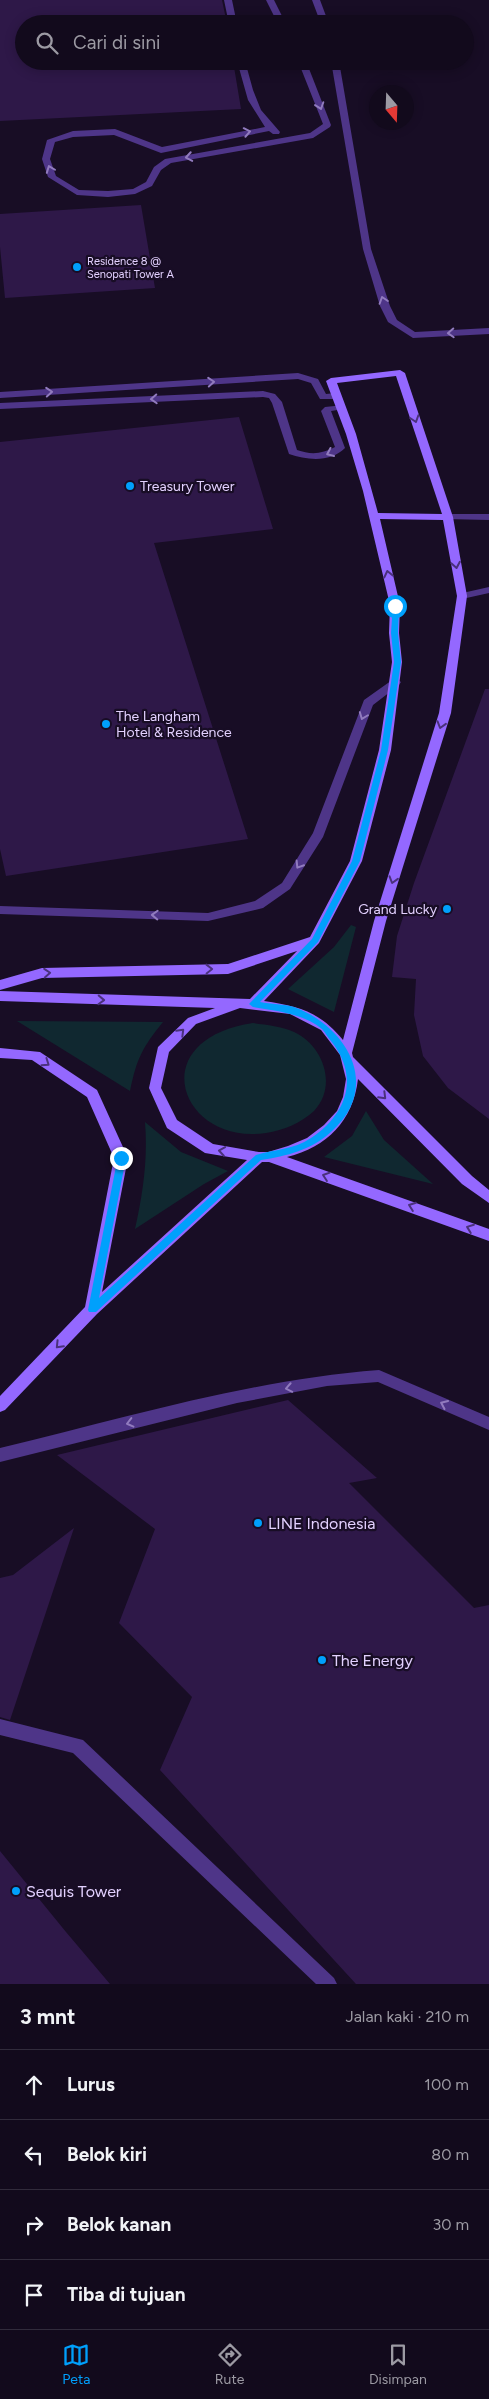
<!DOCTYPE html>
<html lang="id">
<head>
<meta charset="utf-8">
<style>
	body { margin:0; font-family:Figtree,sans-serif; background:#1f1829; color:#f1f3f6 }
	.compass { position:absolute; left:369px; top:85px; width:45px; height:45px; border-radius:50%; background:#120a1c; box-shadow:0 2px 12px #0003; rotate:161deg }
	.stop { position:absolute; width:15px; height:15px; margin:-11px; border:4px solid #00a0fc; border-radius:50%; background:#fff }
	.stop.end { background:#00a0fc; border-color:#fff; box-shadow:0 1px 5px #0008 }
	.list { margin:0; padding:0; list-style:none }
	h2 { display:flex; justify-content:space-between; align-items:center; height:65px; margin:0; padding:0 20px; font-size:21px }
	h2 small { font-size:16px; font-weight:400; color:#9c9aa3 }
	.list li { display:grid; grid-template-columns:32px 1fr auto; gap:15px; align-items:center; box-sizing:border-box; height:70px; padding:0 20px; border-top:1px solid #312b3b }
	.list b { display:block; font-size:19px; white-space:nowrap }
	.list em { font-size:16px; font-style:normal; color:#9c9aa3 }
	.icon { flex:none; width:28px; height:28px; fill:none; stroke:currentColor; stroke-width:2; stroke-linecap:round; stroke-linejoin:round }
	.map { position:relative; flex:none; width:489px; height:1984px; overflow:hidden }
	.search { position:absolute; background:#120a1c; box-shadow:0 2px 12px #0003; left:15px; right:15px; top:15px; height:55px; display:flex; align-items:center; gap:12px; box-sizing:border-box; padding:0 18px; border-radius:28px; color:#9c9aa3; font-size:19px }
	.sheet { height:345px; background:#120a1c }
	nav { display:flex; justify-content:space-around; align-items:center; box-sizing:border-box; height:70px; border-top:1px solid #312b3b; background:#120a1c; font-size:14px; color:#9c9aa3 }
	nav a { display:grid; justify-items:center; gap:2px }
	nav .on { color:#00a0fc }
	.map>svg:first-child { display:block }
</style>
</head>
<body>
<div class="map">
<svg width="489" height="1984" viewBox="0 0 489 1984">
	<rect width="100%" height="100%" fill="#180d25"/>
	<path fill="#102830" d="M351,925L356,927L334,1012L288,989L334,947Z
		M17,1021L163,1022C142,1048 137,1058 130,1091Z
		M253,1023C267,1025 281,1026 294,1032C323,1045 338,1086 314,1111C301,1123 284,1130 266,1133C181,1146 141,1040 253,1023Z
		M366,1111L384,1140L433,1184L324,1157L352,1136Z
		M145,1122L181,1152L228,1171L204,1184L135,1229C143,1193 148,1159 145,1122Z"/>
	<path fill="#2e1848" d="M0,0H222L227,24H24V61H233L241,109L0,121Z
		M141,205L155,288L5,298L0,247V214Z
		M239,417L273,529L154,543L248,839L6,876L0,849V442Z
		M485,689H489V1119L448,1088L423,1056L414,1015L416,979L392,977L397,936L414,883Z
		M288,1400L377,1478L349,1483L474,1608L489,1605V1984H356L160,1770L192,1697L119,1623L155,1529L57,1455Z
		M74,1528L10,1720L0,1717V1578L13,1575Z
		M0,1851L66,1932L110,1984H0Z"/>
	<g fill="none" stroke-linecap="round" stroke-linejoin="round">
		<path fill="#4e3588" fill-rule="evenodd" d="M224,0H232L237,24H229Z
			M266,0H274L286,24H278Z
			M237,61H245L253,90L261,110L280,132L279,134H273L269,131L161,153L114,135L73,137L55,142L50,159L56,176L79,190L108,191L133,189L146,182L154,167L165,159L310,133L323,124L298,61H306L331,125L330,127L313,138L171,163L161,170L152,186L135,194L108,197L77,195L48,177L42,159L47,140L73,131L115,129L162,147L265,127L248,100Z
			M298,373L318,379L326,394L336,393L341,396L336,399H320L311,383L298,379L0,398V392Z
			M263,391L275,394L282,402L297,450C311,455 322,454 335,447L321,411L325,407L344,405V409L331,411L345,448C330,463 307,460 289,454L272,403L269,398L263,397L0,409V403Z
			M448,514H489V520L444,519V515Z
			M489,587V593L462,599L457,596L458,594Z
			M395,678L401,682L399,685L373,705L323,837L290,889L263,908L208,921L0,914V906L208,913L255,901L282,883L313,833L364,700Z
			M379,1370L489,1417V1430L378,1382L327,1386L237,1403L0,1462V1448C125,1418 250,1380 379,1370Z
			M0,1719L83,1740L334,1978L337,1984H316L73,1753L0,1735Z"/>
		<path fill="#4e3588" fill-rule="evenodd" d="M312,0H320L329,24H321Z
			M331,61H339L371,249L390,306L397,320L415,332L489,328V334L413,338L388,322L380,306L363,249Z"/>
		<path fill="#9468ff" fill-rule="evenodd" d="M400,370L405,373L453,517L467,596L451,713L386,921L352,1053L353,1057L472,1176L489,1190V1203L462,1184L358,1079C353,1121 327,1147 287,1157L489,1229V1241L269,1162H262L97,1314L5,1410L0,1412V1396L85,1307L114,1158L87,1097L32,1060L0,1058V1048L40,1052L97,1090L128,1158L102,1292L247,1160L205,1153L167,1128L149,1088L158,1047L188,1018L215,1008L0,1001V991L250,999L297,951L228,974L42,978L0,990V980L42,968L228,964L310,937L350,861L379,750L392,662L389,633L390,605L363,491L346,434L326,381L331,378ZM396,376L442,514L378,513L356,434L337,383ZM380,519L443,520L457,596L439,713L374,921L343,1040C320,1012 299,1006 264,1001L319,943L362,861L391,750L402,662L399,633L400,605ZM240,1008L290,1014L321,1030L340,1055L346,1079L343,1097L337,1111L324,1125L307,1138L288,1146L268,1152H259L213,1144L177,1120L161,1088L169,1052L196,1024Z"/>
	</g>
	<defs><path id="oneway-chevron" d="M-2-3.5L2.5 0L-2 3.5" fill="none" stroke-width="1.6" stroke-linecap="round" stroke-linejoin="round" transform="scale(1.25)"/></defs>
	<g stroke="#917bbe">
		<use href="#oneway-chevron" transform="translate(320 106) rotate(71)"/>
		<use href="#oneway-chevron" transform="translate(247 132) rotate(-11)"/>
		<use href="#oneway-chevron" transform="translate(189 157) rotate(170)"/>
		<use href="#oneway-chevron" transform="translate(50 169) rotate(-111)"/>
		<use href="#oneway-chevron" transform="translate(383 300) rotate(-108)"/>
		<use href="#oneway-chevron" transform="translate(451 333) rotate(177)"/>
		<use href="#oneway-chevron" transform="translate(211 382) rotate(-4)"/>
		<use href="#oneway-chevron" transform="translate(49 392) rotate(-4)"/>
		<use href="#oneway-chevron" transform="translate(154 399) rotate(177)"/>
		<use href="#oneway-chevron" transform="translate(330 453) rotate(156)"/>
		<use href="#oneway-chevron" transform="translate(363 716) rotate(111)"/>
		<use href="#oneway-chevron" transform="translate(299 865) rotate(122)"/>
		<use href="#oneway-chevron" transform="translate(155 915) rotate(-178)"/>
		<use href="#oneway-chevron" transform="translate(289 1388) rotate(169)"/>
		<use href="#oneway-chevron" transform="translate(444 1404) rotate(-156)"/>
		<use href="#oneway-chevron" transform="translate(130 1423) rotate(166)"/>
	</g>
	<g stroke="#4a317c">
		<use href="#oneway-chevron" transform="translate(415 419) rotate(72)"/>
		<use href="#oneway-chevron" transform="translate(456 565) rotate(80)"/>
		<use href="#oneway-chevron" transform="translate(388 574) rotate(-103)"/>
		<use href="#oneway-chevron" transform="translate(441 725) rotate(107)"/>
		<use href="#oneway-chevron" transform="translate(393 880) rotate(107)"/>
		<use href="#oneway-chevron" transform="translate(209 969) rotate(-1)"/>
		<use href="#oneway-chevron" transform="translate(47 973) rotate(-4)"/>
		<use href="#oneway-chevron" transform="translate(101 1000) rotate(2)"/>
		<use href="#oneway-chevron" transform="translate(181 1032) rotate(-45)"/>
		<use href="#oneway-chevron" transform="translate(46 1063) rotate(35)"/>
		<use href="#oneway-chevron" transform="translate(383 1096) rotate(45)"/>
		<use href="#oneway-chevron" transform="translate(222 1151) rotate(-171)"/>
		<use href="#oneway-chevron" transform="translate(326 1176) rotate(-161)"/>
		<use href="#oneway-chevron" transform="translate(412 1206) rotate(-160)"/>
		<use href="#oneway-chevron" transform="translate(470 1228) rotate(-159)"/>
		<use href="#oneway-chevron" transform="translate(59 1345) rotate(134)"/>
	</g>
	<path fill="#00a0fc" d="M393,604L399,606L398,633L401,662L388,750L360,861L318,942L260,1002C271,1004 284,1004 294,1007C348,1027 382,1087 331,1132C311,1150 287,1156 261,1160L96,1312H89L88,1310L118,1156L121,1155L126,1158L99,1298L256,1155C275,1149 293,1150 311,1138C347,1114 360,1077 331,1041C328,1038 325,1032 322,1029C302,1013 277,1011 253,1007L249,1004L312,939L352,861L381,750L394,662L391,633Z"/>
	<g fill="#00a0fc" stroke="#180d25" stroke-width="2">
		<circle cx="77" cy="267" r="5"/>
		<circle cx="130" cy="486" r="5"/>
		<circle cx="106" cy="724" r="5"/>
		<circle cx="447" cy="909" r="5"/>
		<circle cx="258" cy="1523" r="5"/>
		<circle cx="322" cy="1660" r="5"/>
		<circle cx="16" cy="1891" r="5"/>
	</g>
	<g text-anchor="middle" stroke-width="4.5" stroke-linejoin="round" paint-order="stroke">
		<g font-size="11" fill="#e3d1ff" stroke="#180d25" text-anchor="start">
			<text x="87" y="265">Residence 8 @<tspan x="87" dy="13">Senopati Tower A</tspan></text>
		</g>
		<g font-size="14" fill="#e3d1ff" stroke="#180d25" text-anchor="start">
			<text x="140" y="491">Treasury Tower</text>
			<text x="116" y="721">The Langham<tspan x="116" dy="16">Hotel &amp; Residence</tspan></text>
			<text x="437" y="914" text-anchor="end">Grand Lucky</text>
		</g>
		<g font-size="16" fill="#e3d1ff" stroke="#180d25" text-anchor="start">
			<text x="268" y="1529">LINE Indonesia</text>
			<text x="332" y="1666">The Energy</text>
			<text x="26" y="1897">Sequis Tower</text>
		</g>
	</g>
</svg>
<svg class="compass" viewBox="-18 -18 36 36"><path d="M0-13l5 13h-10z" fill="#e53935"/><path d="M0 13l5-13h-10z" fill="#9c9aa3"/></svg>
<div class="stop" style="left:395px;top:606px"></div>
<div class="stop end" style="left:121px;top:1158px"></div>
<div class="search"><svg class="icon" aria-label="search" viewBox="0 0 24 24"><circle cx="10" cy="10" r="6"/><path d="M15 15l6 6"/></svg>Cari di sini</div>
</div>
<section class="sheet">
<h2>3 mnt<small>Jalan kaki · 210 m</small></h2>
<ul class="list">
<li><svg class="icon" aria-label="ahead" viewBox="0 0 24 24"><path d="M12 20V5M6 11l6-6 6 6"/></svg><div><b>Lurus</b></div><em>100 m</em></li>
<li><svg class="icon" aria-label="left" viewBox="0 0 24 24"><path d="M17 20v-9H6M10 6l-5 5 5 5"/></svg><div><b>Belok kiri</b></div><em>80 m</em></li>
<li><svg class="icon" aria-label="right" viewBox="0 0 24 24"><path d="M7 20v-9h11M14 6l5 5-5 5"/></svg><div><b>Belok kanan</b></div><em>30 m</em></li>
<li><svg class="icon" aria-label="arrive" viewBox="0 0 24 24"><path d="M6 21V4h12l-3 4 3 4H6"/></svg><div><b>Tiba di tujuan</b></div></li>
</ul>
</section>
<nav>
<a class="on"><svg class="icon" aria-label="map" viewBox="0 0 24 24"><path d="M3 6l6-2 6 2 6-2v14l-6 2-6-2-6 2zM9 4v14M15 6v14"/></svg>Peta</a>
<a><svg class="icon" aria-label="directions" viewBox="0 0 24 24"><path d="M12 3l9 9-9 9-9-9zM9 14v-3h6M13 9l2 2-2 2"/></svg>Rute</a>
<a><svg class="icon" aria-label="saved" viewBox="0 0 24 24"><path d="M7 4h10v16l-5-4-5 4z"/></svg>Disimpan</a>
</nav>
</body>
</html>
